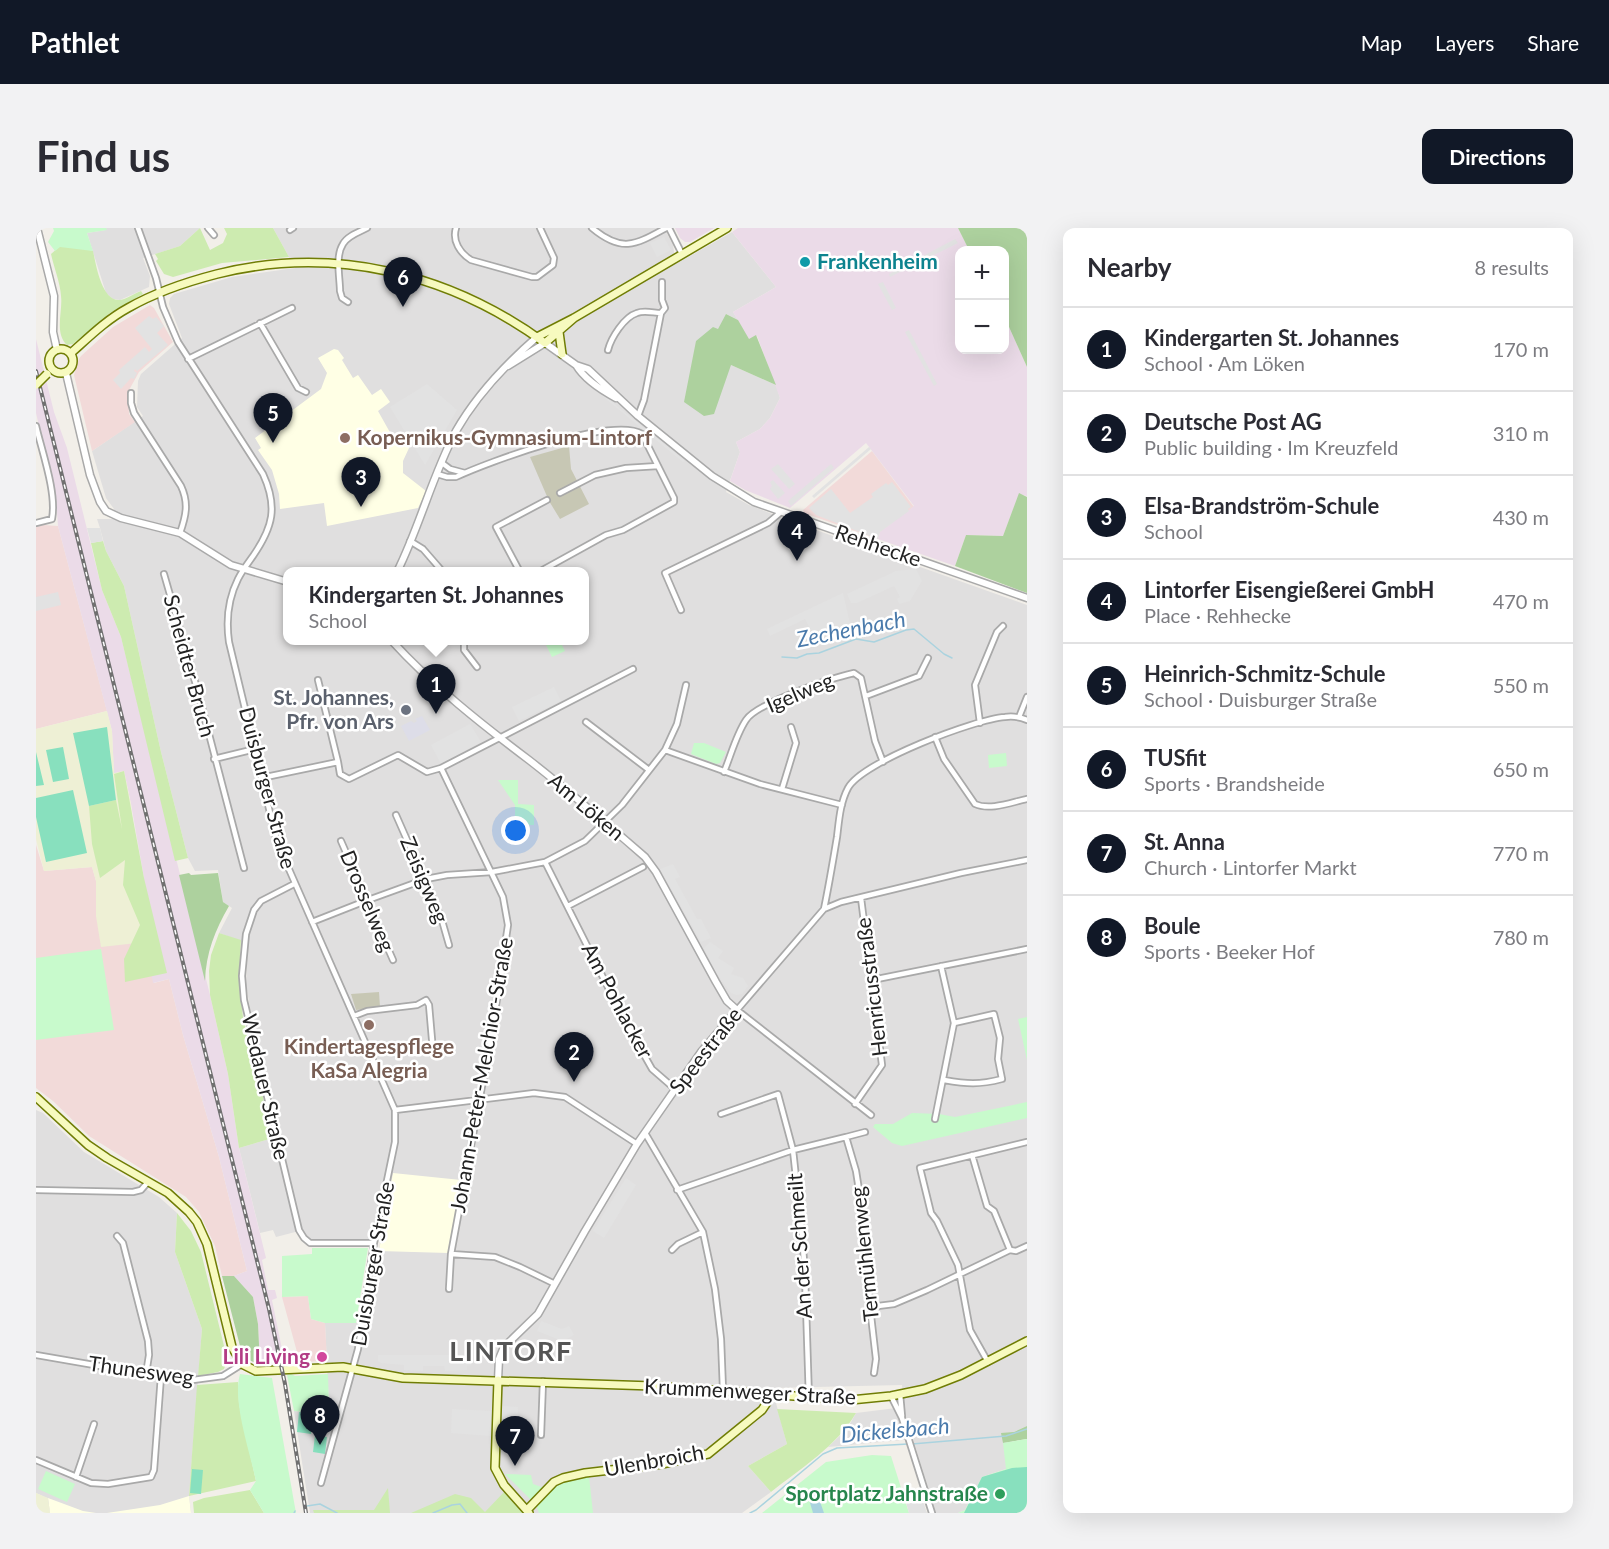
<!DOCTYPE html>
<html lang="en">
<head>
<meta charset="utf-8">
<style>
	body { margin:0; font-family:Lato,sans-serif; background:#f2f2f3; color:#2b2b33 }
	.controls { position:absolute; right:18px; top:18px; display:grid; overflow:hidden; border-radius:12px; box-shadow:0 6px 24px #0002 }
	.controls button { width:54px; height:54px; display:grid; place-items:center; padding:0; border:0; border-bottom:2px solid #e1e1e2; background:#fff; color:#2b2b33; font:30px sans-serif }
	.you { position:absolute; left:480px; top:603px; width:21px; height:21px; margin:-15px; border:4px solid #fff; border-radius:50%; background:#1a73e8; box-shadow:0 0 0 9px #1a73e833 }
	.badge { display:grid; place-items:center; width:39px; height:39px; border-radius:50%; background:#111827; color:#fff; font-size:20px; font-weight:700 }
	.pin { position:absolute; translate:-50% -50px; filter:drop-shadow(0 2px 3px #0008) }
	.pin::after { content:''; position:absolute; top:32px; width:21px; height:18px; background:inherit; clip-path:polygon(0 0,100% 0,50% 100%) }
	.popup { position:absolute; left:247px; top:339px; width:306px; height:78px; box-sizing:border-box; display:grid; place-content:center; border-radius:12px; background:#fff; filter:drop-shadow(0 2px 4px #0005); font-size:20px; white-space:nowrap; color:#7c7c81 }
	.popup b { font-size:22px; color:#2b2b33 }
	.popup::after { content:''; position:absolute; left:50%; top:100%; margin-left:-12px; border:12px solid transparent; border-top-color:#fff }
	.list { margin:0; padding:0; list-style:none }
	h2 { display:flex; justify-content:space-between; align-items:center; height:78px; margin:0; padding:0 24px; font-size:26px }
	h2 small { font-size:20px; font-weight:400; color:#7c7c81 }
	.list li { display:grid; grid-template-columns:39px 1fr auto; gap:18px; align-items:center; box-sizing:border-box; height:84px; padding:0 24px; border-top:2px solid #e1e1e2 }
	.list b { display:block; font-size:22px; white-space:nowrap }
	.list p { margin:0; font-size:20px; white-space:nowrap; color:#7c7c81 }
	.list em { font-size:20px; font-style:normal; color:#7c7c81 }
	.map { position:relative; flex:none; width:991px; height:1285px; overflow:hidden; border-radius:12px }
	header { display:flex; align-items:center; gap:36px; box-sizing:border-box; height:84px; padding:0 30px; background:#111827; color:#fff }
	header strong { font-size:28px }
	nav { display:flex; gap:33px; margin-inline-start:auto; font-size:21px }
	.intro { display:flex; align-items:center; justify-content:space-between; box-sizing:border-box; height:144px; padding:0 36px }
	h1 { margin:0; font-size:42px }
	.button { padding:15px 27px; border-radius:12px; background:#111827; color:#fff; font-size:21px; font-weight:700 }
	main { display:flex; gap:36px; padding:0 36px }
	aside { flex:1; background:#fff; border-radius:12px; box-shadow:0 6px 24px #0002 }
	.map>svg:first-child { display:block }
</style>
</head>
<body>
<header>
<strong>Pathlet</strong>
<nav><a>Map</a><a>Layers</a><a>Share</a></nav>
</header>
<div class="intro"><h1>Find us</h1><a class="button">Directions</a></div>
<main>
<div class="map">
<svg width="991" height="1285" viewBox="0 0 991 1285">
	<rect width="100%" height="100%" fill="#f2efe9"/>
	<path fill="#e0dfdf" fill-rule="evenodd" d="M70,0H164L144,18L107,30L114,48L113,59L84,72L77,71L70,65L51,5L70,2Z
		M237,0H628L637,17L640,36L696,4L740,59L697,84L702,92L690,86L695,137L740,157L744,170L734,190L724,201L700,214L704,224L690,264L713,277L749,291L991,377V1198L978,1204L970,1241L946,1249L929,1282L922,1285H900L877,1211L792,1219L811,1201L820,1185L868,1179L866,1157L736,1160L751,1216L712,1238L735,1264L706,1285H274L258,1183L295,1186L293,1180L289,1095L330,1094L345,1011L275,1012L271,1009L267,1002L240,1009L237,1002L224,1005L203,920L244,908L214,780L210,757L212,716L183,705L196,680L187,674L182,642L159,643L152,630L125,524L88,358L70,323L64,300L61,291H76L78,281L70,270L56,223L107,188L101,179L102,153L105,146L146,110L133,76L134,70L138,66L196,49L259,40ZM252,344H548V412H252Z
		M0,882L7,885L48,924L123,969L141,985L139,1024L166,1101L153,1268L155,1285H14L11,1270L0,1265Z"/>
	<path fill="#f2dad9" d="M114,77L118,80L137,114L103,144L92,164L93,186L99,194L56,223L38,147L43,131L45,128L77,99Z
		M836,223L878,279L844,304L842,311L768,285L767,282Z
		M7,297L22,298L71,483L0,501V299Z
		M0,617L8,643L56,639L60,653V688L110,714L118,755L133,751L147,807L183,929L211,1043L198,1048H186L179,1018L172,1003L163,984L150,969L53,908L17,873L0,860Z
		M272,1068L275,1091L289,1095L291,1132L264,1135L246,1069Z"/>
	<path fill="#ebdbe8" d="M639,0H678L654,14H649L644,10Z
		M702,0H922L933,22H924V122H969V90L991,139V268L983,266L967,308L930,307L919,338L842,311L844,304L878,278L830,215L754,280L709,262L694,253L704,224L700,214L724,201L734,190L744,170L721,108L713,112L697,84L740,59L696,4Z
		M0,111L18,184L31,220L66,362L85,409L174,767L192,846L203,920L230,1030L226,1032L232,1062H239L241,1070L236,1072L249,1136L224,1137L222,1096L217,1069L198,1048L211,1043L183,929L147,807L133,751L117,755L110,714L108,650L95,576L88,543L78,546L76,503L22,298L20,270L0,185Z"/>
	<path fill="#ffffe5" d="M298,121L302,122L308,130L306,132L317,150L322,147L336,167L345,161L354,174L342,183L356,208L361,206L367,207L372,215L373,220L367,233V245L390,263L382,280L291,298L288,275L244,281L243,266L236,242L222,222L225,220L219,210L285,161L291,145L282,130Z
		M357,945L425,952L412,1025L343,1023Z
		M153,1268L155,1285H71L124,1277Z
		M12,1270L47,1283L60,1285H14Z"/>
	<path fill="#c7c7b4" d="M533,218L535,241L553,276L524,291L513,273L494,229Z
		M343,764L344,779L320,782L315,766Z"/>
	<path fill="#eef0d5" d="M71,483L76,503L78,545L88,543L95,576L110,714L65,719L60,688V653L56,639L8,643L0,611V501Z
		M0,1265L12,1270L14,1285H0Z"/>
	<path fill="#cdebb0" d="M164,0L174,22L187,15L191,6L188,0H237L253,29L186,35L137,49L128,46L120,33L122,31L119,26L144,18Z
		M23,19H42L57,23C60,36 65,72 83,72C89,72 99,65 105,63L107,66L74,85L37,116L31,117C18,105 27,83 25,68C24,54 18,40 15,26Z
		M67,313L70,323L88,358L125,524L152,630L139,633L85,409L66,362L55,315Z
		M88,543L108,650L131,745L89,754L88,731L104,697L87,657L89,632L64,650L56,616L53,578L80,572L86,601L78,546Z
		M183,705L205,712L203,753L207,789L237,910L203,920L192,846L174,767L173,743L175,727Z
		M141,985L155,1003L165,1024L190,1126L191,1133L188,1141L182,1144L162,1148L166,1101L139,1024Z
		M202,1154L203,1176L220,1253L153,1268L161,1157Z
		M741,1181L820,1185C801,1218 765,1240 735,1264L712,1238L751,1216Z
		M352,1260L354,1285H278L277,1282H338Z
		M214,1262L228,1285H158L157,1274L168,1270Z
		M469,1263L488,1284L486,1285H375L419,1266L435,1270L449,1284Z"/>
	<path fill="#add19e" d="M922,0H991V139L969,90V22H933Z
		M690,86L702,92L713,111L720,107L740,157L695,137L678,186L668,188L648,174L660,113L677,99L682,101Z
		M983,265L991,269V365L919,338L930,307L967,308Z
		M153,645L155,647L182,645L187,674L193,678C179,702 170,725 169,753L143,647Z
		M186,1048H198L217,1069L222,1096L224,1137L213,1132L204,1118Z
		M991,1198V1211L967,1215L965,1205L978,1204Z"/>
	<path fill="#c8facc" d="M17,0H70L71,2L51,5L57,23L24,19L19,23L12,14L18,3Z
		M514,412L524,413L529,423L516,429L509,415Z
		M658,515H668L690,524L684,535L680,536L655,526Z
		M970,525L971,538L953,540L952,527Z
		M462,552H482V576L498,577V597H479V577Z
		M65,721L78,802L0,812V730Z
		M991,789V832L982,791Z
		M991,874V890L866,918L856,915L837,899L839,896H857L876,885L903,886L919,889Z
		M276,1020H332L320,1095H289L275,1091L272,1068L246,1069V1028L276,1026Z
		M204,1146L236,1150L260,1285H228L214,1262L220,1253C214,1224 196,1173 204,1146Z
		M255,1146L259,1148L292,1146L293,1179L296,1180L295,1187L258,1183L251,1147Z
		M991,1211V1285H922L929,1282L946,1249L970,1241L967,1215Z
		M836,1227L855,1228L873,1285H726L790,1234Z
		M10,1243L39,1256L31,1274L2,1261Z
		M469,1246L495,1247L497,1256L514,1262C527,1254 538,1250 553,1248L557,1285H503L500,1277Z"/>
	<path fill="#88e0be" d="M71,499L80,572L53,578L37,505Z
		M27,519L33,551L17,554L10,522Z
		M0,524L8,557L0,558Z
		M37,562L51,625L10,634L0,589V570Z
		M263,1184L278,1186L275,1206L261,1204Z
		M279,1207L291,1209L289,1226L277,1224Z
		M991,1239V1285H928L946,1249L976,1240Z
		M156,1241L167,1242L165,1266L154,1265Z"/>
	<path fill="#e2e2e2" d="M628,9L635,22L621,29L614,15Z
		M919,11L922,15L854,49L853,46Z
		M847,54L860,80L856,82L842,56Z
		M113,88L117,91L120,89L128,98L121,105L132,117L101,143L99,141L98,143L101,145L98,151L95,150L85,161L77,152L84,145L83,142L109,119L113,124L116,121L99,100Z
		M873,102L901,156L898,158L869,104Z
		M391,156L421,182L389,237L354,179Z
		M560,161L649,233L647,234L559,162Z
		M833,219L835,221L778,270L776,268Z
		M742,236L759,256L753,261L735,241Z
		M795,236L798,240L755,278L752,273Z
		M737,252L749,265L742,271L734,261L736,258L734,254Z
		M856,254L875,279L872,281L873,283L844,304L842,311L780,287L773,280L795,261L814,285L837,269L835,266L850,255L852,257Z
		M51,300H64L67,313L55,315Z
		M880,341L886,353L874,373L863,376L861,371L864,369L858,358L821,375H815L811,366L860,343Z
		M22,364L25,377L0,383V369Z
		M807,365L815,400L782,416L769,391L734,408L731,401Z
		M518,459L525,473L483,493L476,479Z
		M434,496L445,514L405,536L395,517Z
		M637,636L644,649L639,651L661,691H665L675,710L665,714L624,641Z
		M674,714L687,723L682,730L698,740L695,746L707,750L712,758L706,766L700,767L695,765L680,745L668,720Z
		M590,950L600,957L568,1010L557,1003Z
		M505,1093L526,1101L533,1098L538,1107L526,1113L501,1103Z
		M342,1127H435V1137L431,1138V1142L409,1143L408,1138H387V1143L368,1142V1137L345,1135L342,1133Z
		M466,1178L482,1179L480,1223H463Z
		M416,1181L457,1183L455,1208L415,1205Z
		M883,1262L891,1285H873L868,1267Z"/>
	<path fill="#dddde8" d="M386,488L394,502L373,513L365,498L375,493L378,495L381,493L379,491Z"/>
	<path fill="#aad3df" d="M781,1265L788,1285H777L772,1268Z"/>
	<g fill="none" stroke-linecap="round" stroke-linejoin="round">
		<path stroke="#aad3df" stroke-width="1.5" d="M746,429L761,430L771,426L783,425L820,411L838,414L870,402L878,401L908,426L916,430
			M876,1216L970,1208L991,1201
			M271,1278L284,1276L301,1285
			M258,1285L259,1283
			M397,1285L416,1277L424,1276L431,1285
			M714,1285L720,1282L787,1226L801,1220L872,1216"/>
		<defs>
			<path id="minor" d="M102,0L120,50L127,79L142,114L227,246C242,279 237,299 217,328C212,335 206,343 202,351C192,371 190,393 193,414L241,614L359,882V914L338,1015L322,1121L285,1255
				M172,0L178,7
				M420,0C416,13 424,25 435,32L496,49H501L517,37L518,30L504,0
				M556,0C586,25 599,17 630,0
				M633,0L646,26
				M254,2L257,0
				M312,74L306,70L304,63C304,50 299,28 307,16C311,8 323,4 331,0
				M224,95L262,160L270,164
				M572,122C575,110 588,89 601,85C608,82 618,85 625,85
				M152,131L256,80
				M95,165V175L98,185L145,258C153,275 150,288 144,305
				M602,188L608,172L625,85L629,80L626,72V54
				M0,198C6,224 21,265 16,291L0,295
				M406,235L414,241L429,245
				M401,246L411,249H420C452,234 576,188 606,206L638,270V274L587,302L570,307L503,344
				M524,265L559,247L590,240L622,238
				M374,313L387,321L407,344
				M484,344L460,299L511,272
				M128,346L162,464L208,640
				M645,382L629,345L732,295L745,284
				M428,412V422L441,439
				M282,452L302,534
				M830,468L883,448L892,430
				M983,489L991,469
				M550,494L613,542
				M944,495L939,457L961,404L967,398
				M899,509L908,531L939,576C954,583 976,574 991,571
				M629,522L724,556L806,577
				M178,531L219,521
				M405,540L467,669L472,697L456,804L415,1026L413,1061
				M688,544C695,527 700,507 710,492C721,475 796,450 818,445L825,450L839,513L847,534
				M225,550L302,534L304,546L313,551L362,527L391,544L405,540L597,441
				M746,561L760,515L755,499
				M360,587L405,689L413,717
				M305,613L357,732
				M509,634L590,795L616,841L639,861
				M258,656L225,673L218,682L210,706L206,748L208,772L263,1002L268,1010L274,1015H338
				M532,678L607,639
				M788,681C793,657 797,633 801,609C803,593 804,575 812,560C826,534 939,491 969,489C976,488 984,489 991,492
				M276,694L332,672L390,651L411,647L456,644L509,634L549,613L586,577L629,522L641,496L650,457
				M836,752L991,721
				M318,788L331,783L381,777L390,772L393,777L397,823
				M908,852C931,856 943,857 966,851L962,831L964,810L958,786L918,795
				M819,876L846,837L825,670
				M359,882L498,865L529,869L601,916
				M685,886L742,866L757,922L766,1005L769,1047L773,1171
				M835,887L701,782L788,681L805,674L925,645L991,632
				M899,891L918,795L905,738
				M829,904L810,909L820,943L830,1006L834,1079L840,1131L838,1145
				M609,905L667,1004L679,1061L685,1111L687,1162
				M936,927L951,978L958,983L974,1022
				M0,962L97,964L105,962L112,954
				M641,962L757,922L810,909
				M81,1008L87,1015L112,1113L113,1127L110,1146
				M636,1022L642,1016L667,1004
				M415,1026L459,1029L484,1039L519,1056
				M834,1079L858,1076L891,1062L974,1022L980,1023L991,1018
				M0,1127L110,1146L157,1152L187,1148L206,1136
				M952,1134L934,1102L922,1037L901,993L895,985L884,940L991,914
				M864,1166L866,1188
				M855,1168L866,1190L896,1285
				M505,1207L507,1153
				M0,1232L55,1255L72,1256L115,1249L118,1242L125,1148
				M40,1249L58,1196"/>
			<path id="tertiary" d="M1,0L18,68L17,104L21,122
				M540,137C549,152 565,162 580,170
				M472,138L509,115L540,137L552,141L602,188L676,248L718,274L991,370
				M30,145L54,247L64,274L70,283L85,290L144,305L195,337L252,354
				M361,344C384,298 396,248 420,203C440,168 470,136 501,109
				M355,412C397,458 444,495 493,532C533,563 571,596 609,629L620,644L680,754L691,773L701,782L665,824L601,916L549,1003L502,1086L468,1119L463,1131L462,1152"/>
			<path id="secondary" d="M523,104L526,126
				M501,109L538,90L691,0
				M13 133a12 12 0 1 1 24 0a12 12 0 1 1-24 0Z
				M35,125C53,109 70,92 92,80C120,64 150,54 181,46C297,17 413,45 509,115L538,90
				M0,869L52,917L71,930L132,965L153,984L161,994L171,1016L196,1119L206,1136L220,1143L307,1139L367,1150L617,1158L815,1172L855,1168L889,1161L925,1147L991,1113
				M462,1152L459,1240L468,1257L493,1285
				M491,1282L518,1254L527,1250L549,1245L626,1236L672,1226L726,1182L736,1167"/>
		</defs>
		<use href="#minor" stroke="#a9a9a9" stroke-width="8"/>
		<use href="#tertiary" stroke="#a9a9a9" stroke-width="9"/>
		<use href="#secondary" stroke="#707d05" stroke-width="10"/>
		<use href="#minor" stroke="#fff" stroke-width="4.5"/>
		<use href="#tertiary" stroke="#fff" stroke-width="6"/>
		<use href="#secondary" stroke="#f7fabf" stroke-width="7"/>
		<defs>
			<path id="rail" d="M0,143L233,1081L249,1156L270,1285"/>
		</defs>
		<use href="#rail" stroke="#707070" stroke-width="4"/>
		<use href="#rail" stroke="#fff" stroke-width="1.5" stroke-dasharray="4.5" stroke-linecap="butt"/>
		<defs>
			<path id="secondary-bridge" d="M0,157L11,146"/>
		</defs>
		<use href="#secondary-bridge" stroke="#707d05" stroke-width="10" stroke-linecap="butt"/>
		<use href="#secondary-bridge" stroke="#f7fabf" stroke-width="7"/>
	</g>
	<circle fill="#0f9aa8" stroke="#fff" stroke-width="2" cx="769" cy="34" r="6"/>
	<g fill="#8d6e63" stroke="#fff" stroke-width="2">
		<circle cx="309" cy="210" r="6"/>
		<circle cx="333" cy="797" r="6"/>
	</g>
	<circle fill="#6b7280" stroke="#fff" stroke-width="2" cx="370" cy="482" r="6"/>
	<circle fill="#d1479c" stroke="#fff" stroke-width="2" cx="286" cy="1129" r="6"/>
	<circle fill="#2e9e5b" stroke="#fff" stroke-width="2" cx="964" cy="1266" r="6"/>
	<g text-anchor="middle" stroke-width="5" stroke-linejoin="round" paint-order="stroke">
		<g font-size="21" font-weight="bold" fill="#0d838f" stroke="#fff" text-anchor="start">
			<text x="781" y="41">Frankenheim</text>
		</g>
		<g font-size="21" font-weight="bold" fill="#785e54" stroke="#fff" text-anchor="start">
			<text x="321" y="217">Kopernikus-Gymnasium-Lintorf</text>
			<text x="333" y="826" text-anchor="middle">Kindertagespflege<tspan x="333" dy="24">KaSa Alegria</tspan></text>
		</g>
		<g font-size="21" fill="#222" stroke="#fff">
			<text transform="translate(842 318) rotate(19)" y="7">Rehhecke</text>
			<text transform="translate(153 438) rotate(75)" y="7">Scheidter Bruch</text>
			<text transform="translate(764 465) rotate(-23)" y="7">Igelweg</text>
			<text transform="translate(231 560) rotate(75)" y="7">Duisburger Straße</text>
			<text transform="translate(550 579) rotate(40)" y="7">Am Löken</text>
			<text transform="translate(388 652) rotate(67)" y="7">Zeisigweg</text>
			<text transform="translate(331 673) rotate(67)" y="7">Drosselweg</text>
			<text transform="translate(836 759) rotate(-97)" y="7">Henricusstraße</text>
			<text transform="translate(581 773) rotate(62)" y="7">Am Pohlacker</text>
			<text transform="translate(670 823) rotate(-52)" y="7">Speestraße</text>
			<text transform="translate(446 847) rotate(-80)" y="7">Johann-Peter-Melchior-Straße</text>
			<text transform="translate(229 859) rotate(77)" y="7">Wedauer Straße</text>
			<text transform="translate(764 1018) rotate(-94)" y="7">An der Schmeilt</text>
			<text transform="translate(829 1026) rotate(-96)" y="7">Termühlenweg</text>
			<text transform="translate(337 1036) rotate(-80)" y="7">Duisburger Straße</text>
			<text transform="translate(105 1143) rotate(8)" y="7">Thunesweg</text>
			<text transform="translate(714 1164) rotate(3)" y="7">Krummenweger Straße</text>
			<text transform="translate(618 1233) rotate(-10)" y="7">Ulenbroich</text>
		</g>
		<g font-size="21" font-weight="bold" fill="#5b616d" stroke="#fff" text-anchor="end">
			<text x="358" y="477">St. Johannes,<tspan x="358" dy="24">Pfr. von Ars</tspan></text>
		</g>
		<g font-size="21" font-weight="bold" fill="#b23c85" stroke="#fff" text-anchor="end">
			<text x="274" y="1136">Lili Living</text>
		</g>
		<g font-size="21" font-weight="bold" fill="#27864d" stroke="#fff" text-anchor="end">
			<text x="952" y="1273">Sportplatz Jahnstraße</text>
		</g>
		<g font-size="22" font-style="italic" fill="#4a7aab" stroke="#fff">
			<text transform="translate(815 401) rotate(-11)" y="8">Zechenbach</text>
			<text transform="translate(859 1202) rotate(-5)" y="8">Dickelsbach</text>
		</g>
		<g font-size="27" font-weight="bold" letter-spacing="1.5" fill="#555" stroke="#fff">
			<text x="475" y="1133">LINTORF</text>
		</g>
	</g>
</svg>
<div class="controls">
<button>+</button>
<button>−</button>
</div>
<div class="you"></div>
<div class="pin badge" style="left:400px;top:486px">1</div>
<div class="popup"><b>Kindergarten St. Johannes</b>School</div>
<div class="pin badge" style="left:538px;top:854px">2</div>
<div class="pin badge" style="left:325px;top:279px">3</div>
<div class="pin badge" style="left:761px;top:333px">4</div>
<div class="pin badge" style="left:237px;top:215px">5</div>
<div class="pin badge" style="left:367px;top:79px">6</div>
<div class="pin badge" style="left:479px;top:1238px">7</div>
<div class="pin badge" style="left:284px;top:1217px">8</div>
</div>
<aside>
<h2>Nearby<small>8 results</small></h2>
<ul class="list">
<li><span class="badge">1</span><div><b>Kindergarten St. Johannes</b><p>School · Am Löken</p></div><em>170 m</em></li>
<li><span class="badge">2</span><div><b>Deutsche Post AG</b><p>Public building · Im Kreuzfeld</p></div><em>310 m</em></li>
<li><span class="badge">3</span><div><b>Elsa-Brandström-Schule</b><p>School</p></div><em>430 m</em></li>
<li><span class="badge">4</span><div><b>Lintorfer Eisengießerei GmbH</b><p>Place · Rehhecke</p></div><em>470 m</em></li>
<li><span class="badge">5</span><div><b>Heinrich-Schmitz-Schule</b><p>School · Duisburger Straße</p></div><em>550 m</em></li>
<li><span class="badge">6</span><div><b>TUSfit</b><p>Sports · Brandsheide</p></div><em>650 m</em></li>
<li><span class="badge">7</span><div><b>St. Anna</b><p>Church · Lintorfer Markt</p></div><em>770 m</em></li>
<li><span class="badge">8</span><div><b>Boule</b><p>Sports · Beeker Hof</p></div><em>780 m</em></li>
</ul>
</aside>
</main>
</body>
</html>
